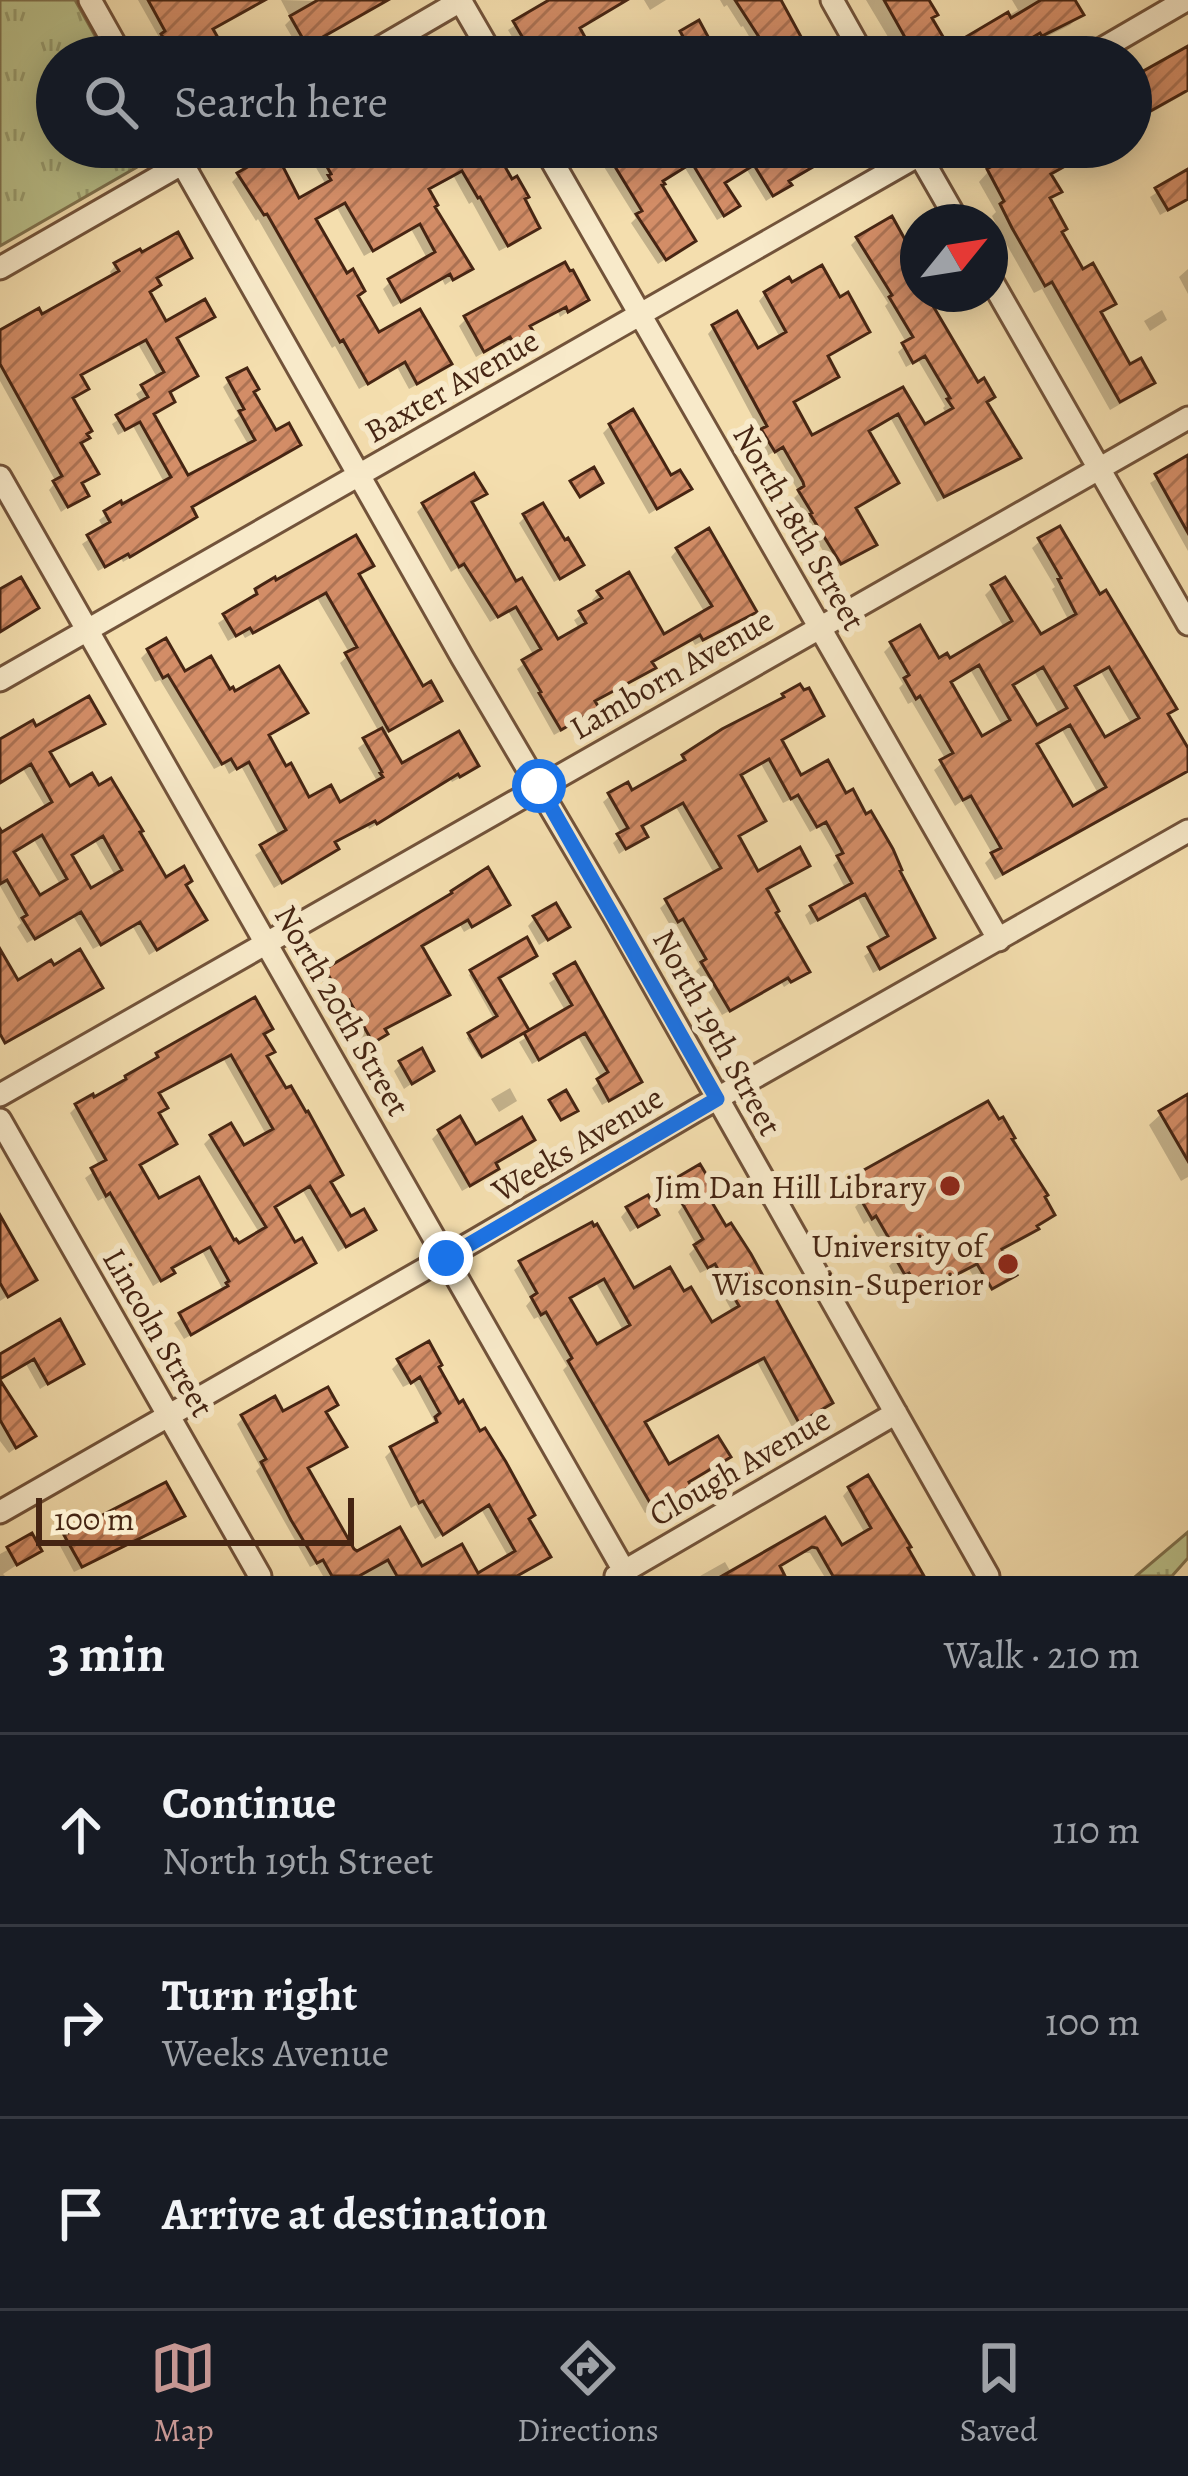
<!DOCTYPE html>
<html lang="en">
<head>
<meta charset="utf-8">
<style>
	body { margin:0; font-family:Alegreya,serif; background:#242831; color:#f1f3f6 }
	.compass { position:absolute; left:900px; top:204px; width:108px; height:108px; border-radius:50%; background:#171b24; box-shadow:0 6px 30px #0003; rotate:60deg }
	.scale { position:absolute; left:36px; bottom:30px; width:318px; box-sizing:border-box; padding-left:12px; border:6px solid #462513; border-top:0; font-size:33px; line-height:42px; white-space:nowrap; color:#462513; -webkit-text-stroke:9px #f8eaca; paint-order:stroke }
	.stop { position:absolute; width:36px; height:36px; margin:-27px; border:9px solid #1a73e8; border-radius:50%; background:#fff }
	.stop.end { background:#1a73e8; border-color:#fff; box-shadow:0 3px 12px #0008 }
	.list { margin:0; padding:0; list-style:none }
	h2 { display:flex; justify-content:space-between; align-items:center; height:156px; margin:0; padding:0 48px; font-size:51px }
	h2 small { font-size:39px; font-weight:400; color:#9ea1a6 }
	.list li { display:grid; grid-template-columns:78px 1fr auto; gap:36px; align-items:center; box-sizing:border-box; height:192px; padding:0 48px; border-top:3px solid #363941 }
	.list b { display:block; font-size:45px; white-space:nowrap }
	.list p { margin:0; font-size:39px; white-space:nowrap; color:#9ea1a6 }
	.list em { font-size:39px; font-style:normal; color:#9ea1a6 }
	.icon { flex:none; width:66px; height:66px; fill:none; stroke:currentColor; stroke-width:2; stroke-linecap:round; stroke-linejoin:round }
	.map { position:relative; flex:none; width:1188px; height:1576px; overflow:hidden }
	.search { position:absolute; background:#171b24; box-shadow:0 6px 30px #0003; left:36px; right:36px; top:36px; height:132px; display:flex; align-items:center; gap:30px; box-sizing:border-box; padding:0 42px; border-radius:66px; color:#9ea1a6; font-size:45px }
	.sheet { height:732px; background:#171b24 }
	nav { display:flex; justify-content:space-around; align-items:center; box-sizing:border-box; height:168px; border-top:3px solid #363941; background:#171b24; font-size:33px; color:#9ea1a6 }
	nav a { display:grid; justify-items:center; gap:6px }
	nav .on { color:#c59692 }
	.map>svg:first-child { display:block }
</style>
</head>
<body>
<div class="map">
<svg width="1188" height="1576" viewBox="0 0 1188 1576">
	<defs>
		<pattern id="grass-tufts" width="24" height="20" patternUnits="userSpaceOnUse" patternTransform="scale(3)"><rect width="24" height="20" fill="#bac18b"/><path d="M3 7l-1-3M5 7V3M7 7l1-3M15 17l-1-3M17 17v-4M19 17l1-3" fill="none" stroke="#999d70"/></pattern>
		<pattern id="building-hatch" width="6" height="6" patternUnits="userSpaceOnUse" patternTransform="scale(3)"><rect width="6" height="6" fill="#d38d67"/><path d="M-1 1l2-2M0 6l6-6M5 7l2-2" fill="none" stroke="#ad7354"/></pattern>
	</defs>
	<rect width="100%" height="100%" fill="#f4deae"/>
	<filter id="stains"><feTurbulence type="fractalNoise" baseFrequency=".00167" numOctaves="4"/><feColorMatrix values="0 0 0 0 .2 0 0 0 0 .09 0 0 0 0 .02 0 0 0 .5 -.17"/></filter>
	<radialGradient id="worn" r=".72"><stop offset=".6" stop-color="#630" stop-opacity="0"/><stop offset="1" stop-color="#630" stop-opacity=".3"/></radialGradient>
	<path fill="url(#grass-tufts)" stroke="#80734f" stroke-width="3" d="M0,0H75L107,57H57V147H149L148,154L137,167L0,246Z
		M1188,1532V1558L1172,1576H1136Z"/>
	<path fill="#0003" fill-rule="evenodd" d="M138,0H246L250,6L211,31L225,57H164L156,43L160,39Z
		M281,0L316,1L386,0L300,51L285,25L291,19Z
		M554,0H627L577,30L593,57H524L508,30Z
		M644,0H666L650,10Z
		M720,0H783L779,4L809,57H761L743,26L741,27L727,5L724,7Z
		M866,0H927L929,19L948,51L1018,10L1012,0H1071L1080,15L1070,25L1030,45L1029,42L1002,57H900Z
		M682,34L714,57H683L675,41Z
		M1188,62V92L1131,124V81Z
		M304,147H490L537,227L529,235L499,251L472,202L469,204L454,177L427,191L432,207L469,268L445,285L442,279L393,307L383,289L390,282L428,260L411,229L364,256L337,208L314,221L378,336L448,363L441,371L409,389L397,367L359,389L335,346L332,348L258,219L256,221L232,182L239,175L298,203L325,183Z
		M588,147H851L787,183L781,191L766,201L747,170L723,185L729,213L717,220L685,168L659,186L692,241L658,264L631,223L636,218L601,162L598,164Z
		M1059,147H1091L1069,165L1049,177L1058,191L1048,201L1059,232L1082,273L1112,303L1099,315L1129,368L1151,382L1141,392L1110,410L1042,289L1034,293L1003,238L992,216L996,212L979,182L988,172L1021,153L1028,165Z
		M1188,172V199L1160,215L1150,197Z
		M857,239L918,269V294H931L926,300L1017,457L1011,463L937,502L891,419L866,432L896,483L854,509L866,550L834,569L806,523L807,521L794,498L798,494L797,489L775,451L767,456L757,437L761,433L708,334L714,327L757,353L781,339L759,301L765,294L839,301L866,332L825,358L836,376L829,382L791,404L811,439L902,391L924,428L947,415L943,408L945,406L918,360L906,367L898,352L907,344L885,306L888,303L851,245Z
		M116,265L154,279L147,293L165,325L211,316L174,340L194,376L167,394L151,416L186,479L249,446L234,420L239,416L223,387L229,381L251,393L275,434L298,445L291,451L189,509L187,523L123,562L121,558L98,571L82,544L104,529L99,520L120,505L165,484L133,426L118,435L112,424L142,404L136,394L158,379L138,344L79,377L85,388L71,399L79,444L95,473L79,485L85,495L61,512L49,490L56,482L0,381V333L41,318L113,277L110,272Z
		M1188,269V294L1179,277Z
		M586,299L560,317L558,312L528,328L529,331L522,338L505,347L502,342L476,357L459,326L466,319Z
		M1162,310L1167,320L1150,331L1144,321Z
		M610,426L670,480L688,489L649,514L603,433Z
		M1188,459V551L1150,483Z
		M483,494L470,504L515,585L557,643L580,630L574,620L595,605L592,600L599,593L663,638L705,613L671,557L677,550L753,612L746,619L695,645L692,640L650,664L652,668L645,675L593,703L596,708L589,715L554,735L517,669L534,656L508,611L490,622L457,568L451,572L417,512L424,505Z
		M525,517L574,571L554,582L519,523Z
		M1040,541L1166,715L1188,754V771L995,880L985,863L993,855L962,801L955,806L934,770L946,760L912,702L908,704L899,688L903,684L884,652L892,644L938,662H949L1005,629L985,595L993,587L1040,638L1069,621L1052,589L1055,587L1032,548ZM971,671L1003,727L981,740L948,684ZM1101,672L1132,725L1104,741L1073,688ZM1035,673L1060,716L1036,730L1011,687ZM1062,730L1099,795L1072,810L1034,746Z
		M370,565L357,576L422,690L438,700L431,707L383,735L401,767L475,766L468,773L452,782L450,779L369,829L368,826L333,844L335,848L328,855L274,888L255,855L280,838L241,766L229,774L224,764L214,769L160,680L155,682L141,658L148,651L184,675L297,719L266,736L308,801L339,806L377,781L358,748L379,732L340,663L350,654L317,598L245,638L242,633L228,641L218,623L251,601L249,599L256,591Z
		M784,696L821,716L779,741L800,779L931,938L925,944L873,973L864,956L882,943L858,899L810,925L805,915L812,909L846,890L833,865L838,860L819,827L810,832L791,799L783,803L761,764L738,777L763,820L737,838L757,875L807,865L800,872L765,891L773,913L806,972L784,987L781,982L722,1015L696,971L700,967L676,924L671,927L660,908L667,902L715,875L676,807L639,827L645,836L619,854L613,843L622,835L603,802L610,796L631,794L679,767L678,764L684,757L775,704Z
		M101,723L94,730L48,754L68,790L137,833L165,881L183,886L203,920L149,955L133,927L93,949L73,916L27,943L17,927L21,923L0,886V834L46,808L23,769L0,783V743L35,730ZM34,840L61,886L39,899L11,853ZM95,841L116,877L90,892L69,856Z
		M447,900L499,911L464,932L460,925L420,948L446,994L440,1001L383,1031L385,1034L378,1040L366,1047L341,1005L337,1007L320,978L327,971Z
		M535,918L566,927L539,945L528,926Z
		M574,966L632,1088L602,1105L592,1088L602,1079L578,1037L532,1064L519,1042L566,1012L549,983Z
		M472,972L496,978L523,1032L479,1057L467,1038L495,1021L469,975Z
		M262,1036L265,1058L340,1174L329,1184L350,1220L372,1229L338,1252L303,1191L272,1209L305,1269L184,1339L174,1323L223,1290L202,1251L170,1270L164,1279L153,1286L103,1198L98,1201L85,1178L100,1167L70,1113L77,1106L93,1101L118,1087L158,1055ZM224,1060L267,1136L243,1150L211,1137L204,1144L260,1234L237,1247L158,1202L138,1167L174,1144L157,1115V1095Z
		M401,1064L431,1070L404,1089L394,1071Z
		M510,1088L517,1101L499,1112L491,1099Z
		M1188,1099V1177L1181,1181L1149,1125L1161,1114Z
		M987,1105L1052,1215L1028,1235L999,1251L1009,1276L982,1291L969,1269L913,1298L901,1278L897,1280L889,1266L892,1263L868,1221L864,1224L855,1207L858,1204L847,1186L854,1179Z
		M439,1132L475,1148L531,1139L493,1164L496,1169L488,1176L462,1191L432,1139Z
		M699,1168L704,1196L829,1403L792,1427L757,1362L643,1424L667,1468L727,1457L686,1483L688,1486L681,1492L645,1513L563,1370L567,1366L538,1317L534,1319L526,1306L531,1300L514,1270L521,1264L591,1226L633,1292L710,1326L733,1313L708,1269L700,1273L689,1254L697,1246L678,1212L682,1207L671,1187ZM596,1283L624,1332L596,1348L568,1300Z
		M628,1209L656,1214L630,1232L621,1217Z
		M0,1214L11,1232L8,1235L34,1279L0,1301Z
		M0,1356L80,1363L40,1389L26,1364L0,1379Z
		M399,1362L436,1367L547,1556L540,1563L518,1576H481L509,1558L481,1509L435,1539L416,1505L411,1508L385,1457L392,1450L431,1428L430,1426L434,1421L413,1382L403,1387L392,1369Z
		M0,1385L33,1436L9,1453L0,1441Z
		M335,1405L324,1414L343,1447L306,1470L357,1554L399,1531L421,1570L476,1576H323L316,1564L310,1567L256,1471L260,1467L237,1424L243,1418L282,1415Z
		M849,1489L921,1576H824L810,1553H803L777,1568L773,1576H700L725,1562L732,1574L824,1521L841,1550L866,1535L843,1496Z
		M181,1516L174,1523L74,1572L59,1544L66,1537Z
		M31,1537L38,1551L3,1574L5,1576H0V1554Z"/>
	<path fill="url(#building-hatch)" stroke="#462513" stroke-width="3" fill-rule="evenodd" d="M148,0H265L213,29L229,57H174L161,34L165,31Z
		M318,0H388L307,46L290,16Z
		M549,0H627L580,28L592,50L581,57H534L513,21Z
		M735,0H781L812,57H772Z
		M884,0H929L938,15L932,18L949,47L1008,12L1011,18L1041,0H1075L1084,15L1042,36L1040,33L1000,57H916Z
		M699,20L719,57H694L680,31Z
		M1188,46V90L1131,122V78Z
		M316,147H494L512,179L517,176L529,197L525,199L540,228L508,246L480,197L478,198L462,171L429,189L438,205L435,207L473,269L453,280L450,274L401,302L388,279L435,252L420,224L373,251L345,203L316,219L347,273L353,269L365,291L358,296L379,332L420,309L452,364L417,384L405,362L368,384L343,340L340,342L267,214L264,215L237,173L275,151L299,198L331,180L328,175L331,174Z
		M603,147H847L789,181L792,185L773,196L754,165L725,183L740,206L724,216L692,163L663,181L665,184L662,185L696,241L666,260L636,214L642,211Z
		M1053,147H1099L1051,174L1062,192L1050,198L1067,229L1062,232L1083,269L1093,263L1116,304L1101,312L1130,364L1141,358L1155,383L1120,402L1052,282L1045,286L1012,228L1000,204L1004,201L987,169L1022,149L1029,161Z
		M1188,169V199L1168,210L1155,188Z
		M892,216L918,263V294H926L978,382L984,378L995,397L987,402L1021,458L944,497L898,414L869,431L899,483L856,508L877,545L841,564L810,514L812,513L798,490L804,486L803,482L783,447L775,452L761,429L767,426L712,325L737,311L758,348L786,332L764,292L789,277L792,282L822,265L840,297L848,292L870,332L828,356L839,377L794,402L812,435L903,387L925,424L953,408L947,399L950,398L925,356L913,363L902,343L913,337L889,297L892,295L856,237Z
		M178,232L192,258L157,278L161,285L150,292L166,321L205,299L215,317L177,338L198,376L170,392L175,402L154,414L188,475L255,440L239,411L244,409L227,378L247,368L259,389L254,392L276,430L289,423L301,445L192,507L197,517L130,557L128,554L105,567L87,535L110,522L104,511L121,501L122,504L171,477L140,422L125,430L116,415L148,397L141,385L164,372L146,340L81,375L89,389L73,398L92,431L87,434L90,438L81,443L99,474L82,483L89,496L68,507L53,481L62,476L0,364V330L39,308L42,314L119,271L114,263L140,249L142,252Z
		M565,262L570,271L573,270L589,300L568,312L566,307L530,326L533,331L513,342L510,337L484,352L464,316Z
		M633,409L671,475L680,470L692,489L657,509L609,424Z
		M1188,455V533L1155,474Z
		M594,467L603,483L580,497L570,481Z
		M474,473L487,494L472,502L516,581L522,578L558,639L586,623L579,611L602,598L597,591L629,572L664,634L712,606L676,548L709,528L757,612L703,640L700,635L652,662L656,668L595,701L599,708L561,730L539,693L541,692L522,660L541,649L516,607L498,617L464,564L459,567L422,503Z
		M543,503L565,540L568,538L584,565L560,579L523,514Z
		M1060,526L1100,594L1106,590L1177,709L1168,714L1188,748V771L1003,874L991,853L1001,848L971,796L963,800L940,760L953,753L920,696L916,699L904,678L909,675L890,642L920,625L939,658L947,653L950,658L1012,621L991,585L1005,577L1041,634L1076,614L1058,579L1061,578L1038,538ZM979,665L1010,720L982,736L951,682ZM1043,667L1067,708L1037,725L1013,685ZM1109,667L1139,718L1105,737L1075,686ZM1070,725L1106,787L1073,806L1037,744Z
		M356,535L374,566L359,574L423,686L431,681L442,701L389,731L345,653L357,647L326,593L253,633L250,628L236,636L223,614L257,594L255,589L275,577L276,580Z
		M21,577L39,608L0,632V589Z
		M166,638L185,671L211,656L230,689L233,687L235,691L279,666L308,713L269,735L286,766L291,763L309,797L331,785L340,802L383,777L380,773L382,772L363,738L382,728L402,763L459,731L479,766L460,777L458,774L377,824L375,821L335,842L339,849L282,883L260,845L286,830L249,762L237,769L231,759L222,764L168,675L163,678L147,649Z
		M800,684L804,690L809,688L824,716L782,740L801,775L828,760L846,793L853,789L866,814L871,811L893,849L902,870L900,871L935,938L880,969L868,947L888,936L865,894L818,920L810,906L852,883L837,856L843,853L826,822L817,827L798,795L791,799L769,759L741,775L766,821L739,836L758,871L800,847L810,866L767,889L779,911L776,913L810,972L791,982L788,978L730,1011L701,962L706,959L683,919L678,922L665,899L721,868L683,803L642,826L648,837L626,849L617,834L628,828L608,793L628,782L632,790L685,760L682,755L722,729L784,697L782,694Z
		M89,696L105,724L50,752L70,786L92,773L99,785L111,778L143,831L140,832L166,877L184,866L192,881L186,885L207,920L157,950L140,922L101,945L81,912L35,939L22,918L27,915L7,880L0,884V829L2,832L52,802L31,764L0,783V739L33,720L36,726ZM42,835L67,879L40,895L14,852ZM103,836L122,870L91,888L72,855Z
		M488,867L510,905L472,927L468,920L422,946L450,995L385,1029L388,1034L373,1043L349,1000L344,1003L325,969L452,893L451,891Z
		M556,903L570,927L548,940L533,916Z
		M527,937L537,956L499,978L529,1030L482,1057L468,1033L497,1016L470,970Z
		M0,949L18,980L51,960L54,965L80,949L103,988L5,1043L0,1034Z
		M575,962L642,1082L609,1101L597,1079L608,1072L585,1033L539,1060L524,1033L572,1005L554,974Z
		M255,997L273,1029L264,1034L275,1052L267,1056L286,1088L291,1086L306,1112L308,1111L343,1175L331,1182L351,1216L364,1209L376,1230L346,1247L310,1186L275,1207L295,1242L302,1238L316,1263L191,1335L179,1313L228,1286L226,1283L229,1281L210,1247L172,1268L175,1273L161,1281L110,1193L106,1196L91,1168L106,1160L75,1104L93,1094L94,1097L126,1079L125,1076L158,1057L156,1053ZM231,1055L273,1129L244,1145L231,1123L210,1135L266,1227L239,1243L236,1239L234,1240L199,1177L159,1198L140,1165L177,1144L159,1113L168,1108L159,1093Z
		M422,1048L434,1071L412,1084L399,1061Z
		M566,1090L578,1111L561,1120L549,1100Z
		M1188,1094V1161L1159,1111Z
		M988,1101L999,1119L1003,1117L1015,1138L1012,1139L1048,1195L1045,1197L1055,1215L1037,1226L1039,1229L1002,1249L1017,1275L992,1289L977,1264L921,1293L909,1273L905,1275L894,1256L898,1254L876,1216L872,1219L860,1198L864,1196L853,1176Z
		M460,1116L476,1144L522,1117L535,1140L496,1163L499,1169L470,1186L438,1130Z
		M700,1164L715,1189L707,1194L726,1226L731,1223L751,1254L833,1403L799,1423L764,1358L645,1422L669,1464L718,1436L731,1457L689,1482L691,1486L653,1508L568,1361L572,1358L546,1312L541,1315L531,1297L537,1293L519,1261L592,1222L594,1226L597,1224L634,1288L670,1267L684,1291L691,1287L712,1322L739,1306L715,1264L708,1268L694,1245L703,1239L682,1203L688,1200L676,1178ZM604,1279L630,1325L597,1344L570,1298Z
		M648,1195L659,1215L638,1227L626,1207Z
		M0,1215L37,1280L8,1297L0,1283Z
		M60,1319L84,1364L48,1384L34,1359L0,1379V1354Z
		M429,1341L442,1365L439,1367L459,1403L463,1400L480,1431L485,1428L506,1462L535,1515L529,1519L551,1557L517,1576H397L388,1560L359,1576H332L323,1560L317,1563L291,1520L261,1462L266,1459L241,1415L275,1396L283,1411L328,1387L338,1405L326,1412L347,1447L308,1468L354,1549L357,1551L400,1527L422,1566L462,1544L478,1573L515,1551L489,1505L443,1535L423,1501L419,1503L390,1447L437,1422L435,1417L440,1413L420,1377L411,1383L397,1359Z
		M0,1380L36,1436L16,1448L0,1420Z
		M868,1475L911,1547L908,1548L924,1576H833L817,1548L812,1547L780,1566L785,1576H722L825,1517L842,1545L871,1528L848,1487Z
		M166,1482L185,1516L82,1567L64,1535Z
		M32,1533L42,1551L17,1565L7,1547Z"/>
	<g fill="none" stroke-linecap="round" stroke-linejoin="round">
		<defs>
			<path id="street" d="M90,0L122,57
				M460,0L493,57
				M832,0L864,57
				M364,57L462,0
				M1088,57L1186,0
				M173,147L462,657L615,917L988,1576
				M544,147L999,940
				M915,147L958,222
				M0,268L211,147
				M990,278L1188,624
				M0,477L627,1576
				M0,680L933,147
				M0,1095L1188,418
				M0,1120L260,1576
				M0,1512L474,1241L695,1111L1188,831
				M616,1576L896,1413"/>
		</defs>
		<use href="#street" stroke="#72533a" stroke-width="27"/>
		<use href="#street" stroke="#f8eaca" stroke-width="21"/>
	</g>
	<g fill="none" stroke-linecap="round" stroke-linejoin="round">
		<path stroke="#1a73e8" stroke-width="15" d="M446,1258L717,1099L539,786"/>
	</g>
	<g fill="#8f2418" stroke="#f8eaca" stroke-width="4.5">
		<circle cx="950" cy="1186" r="12"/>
		<circle cx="1008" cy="1264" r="12"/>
	</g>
	<g text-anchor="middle" stroke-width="12" stroke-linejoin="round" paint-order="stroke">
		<g font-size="33" fill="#462513" stroke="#f8eaca">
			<text transform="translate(451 385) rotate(-30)" y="12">Baxter Avenue</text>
			<text transform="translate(800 527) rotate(60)" y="12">North 18th Street</text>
			<text transform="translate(671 673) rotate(-30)" y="12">Lamborn Avenue</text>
			<text transform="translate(343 1010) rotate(60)" y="12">North 20th Street</text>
			<text transform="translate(718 1032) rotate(61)" y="12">North 19th Street</text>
			<text transform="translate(577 1143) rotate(-31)" y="12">Weeks Avenue</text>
			<text transform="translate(159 1332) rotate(60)" y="12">Lincoln Street</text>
			<text transform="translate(739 1466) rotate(-30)" y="12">Clough Avenue</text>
		</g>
		<g font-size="33" fill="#462513" stroke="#f8eaca" text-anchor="end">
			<text x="926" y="1198">Jim Dan Hill Library</text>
			<text x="984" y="1257">University of<tspan x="984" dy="38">Wisconsin-Superior</tspan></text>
		</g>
	</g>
	<rect width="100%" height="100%" filter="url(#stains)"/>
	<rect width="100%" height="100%" fill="url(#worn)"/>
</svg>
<svg class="compass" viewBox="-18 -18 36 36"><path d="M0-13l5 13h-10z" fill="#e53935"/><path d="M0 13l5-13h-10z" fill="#9ea1a6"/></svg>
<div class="scale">100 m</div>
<div class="stop" style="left:539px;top:786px"></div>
<div class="stop end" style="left:446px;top:1258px"></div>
<div class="search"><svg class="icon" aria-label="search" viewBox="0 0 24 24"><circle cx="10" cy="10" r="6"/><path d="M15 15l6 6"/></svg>Search here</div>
</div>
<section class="sheet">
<h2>3 min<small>Walk · 210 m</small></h2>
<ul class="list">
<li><svg class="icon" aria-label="ahead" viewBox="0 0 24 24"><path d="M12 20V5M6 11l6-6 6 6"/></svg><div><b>Continue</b><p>North 19th Street</p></div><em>110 m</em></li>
<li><svg class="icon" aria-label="right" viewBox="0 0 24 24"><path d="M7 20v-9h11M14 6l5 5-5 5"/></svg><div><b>Turn right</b><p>Weeks Avenue</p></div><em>100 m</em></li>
<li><svg class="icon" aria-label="arrive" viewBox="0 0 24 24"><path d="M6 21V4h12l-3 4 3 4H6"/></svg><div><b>Arrive at destination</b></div></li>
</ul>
</section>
<nav>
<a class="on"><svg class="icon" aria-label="map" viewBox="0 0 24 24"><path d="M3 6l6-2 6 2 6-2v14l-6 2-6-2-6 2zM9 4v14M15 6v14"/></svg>Map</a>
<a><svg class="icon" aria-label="directions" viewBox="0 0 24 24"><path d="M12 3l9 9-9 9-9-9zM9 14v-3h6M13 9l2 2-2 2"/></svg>Directions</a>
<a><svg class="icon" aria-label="saved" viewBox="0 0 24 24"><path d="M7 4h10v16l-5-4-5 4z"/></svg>Saved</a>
</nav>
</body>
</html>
